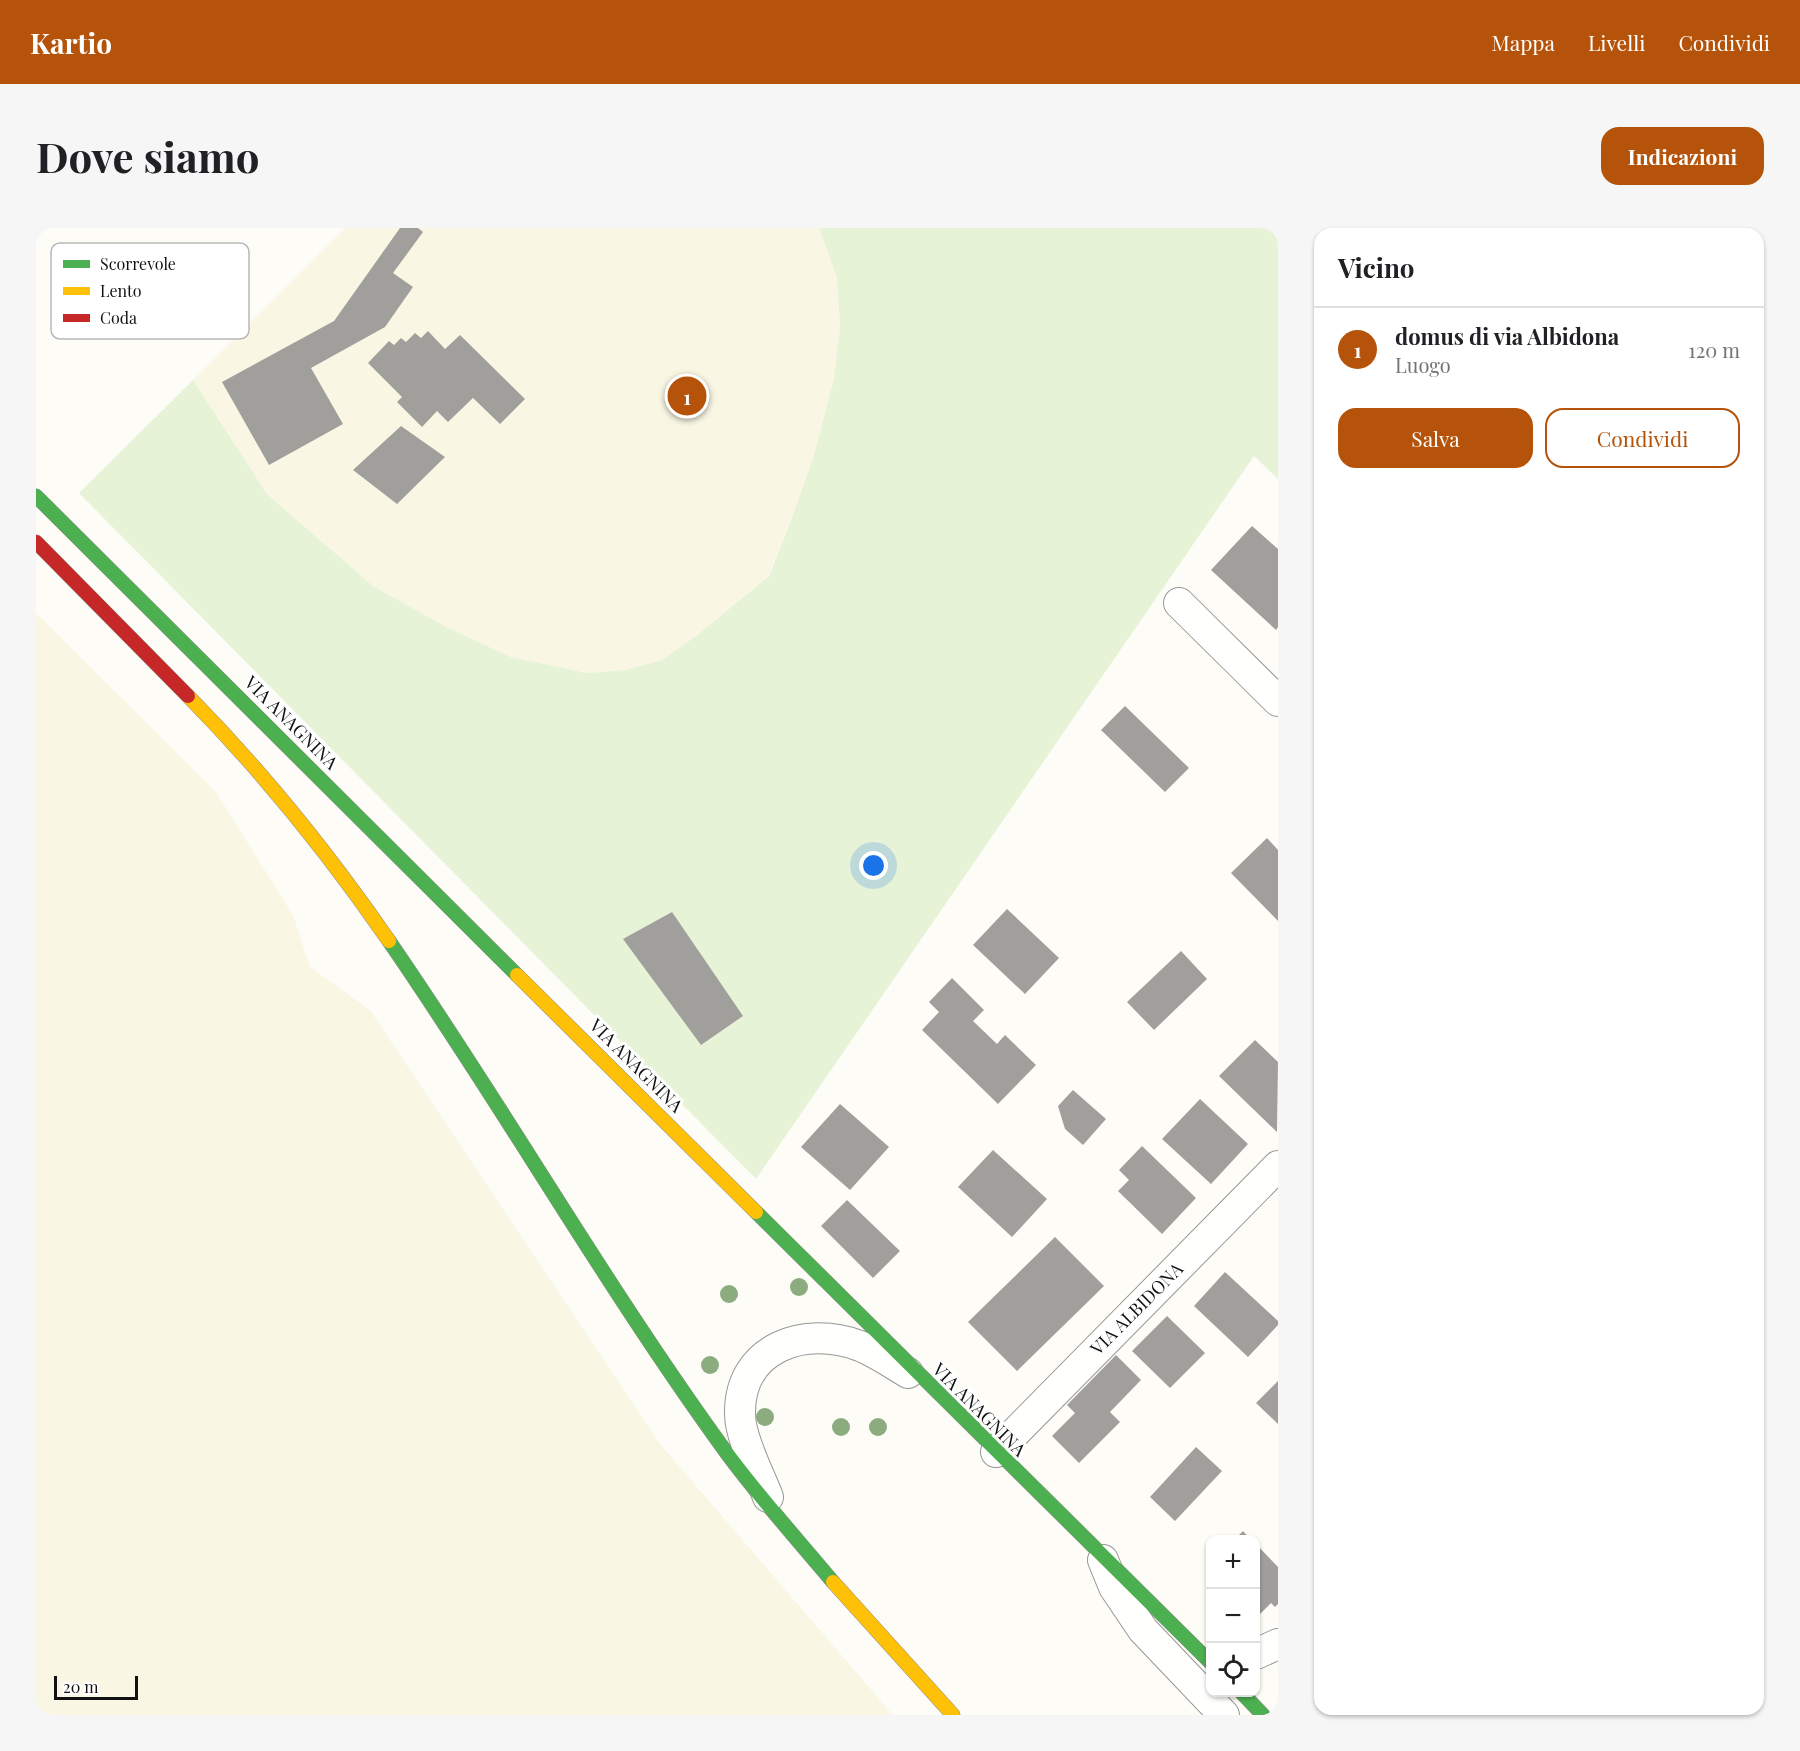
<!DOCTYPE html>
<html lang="it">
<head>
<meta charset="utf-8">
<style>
	body { margin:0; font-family:"Playfair Display",serif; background:#f6f6f6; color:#202124 }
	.controls { position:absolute; right:18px; bottom:18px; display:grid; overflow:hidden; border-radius:12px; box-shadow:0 2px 4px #0004 }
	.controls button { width:54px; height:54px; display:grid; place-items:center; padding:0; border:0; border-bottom:2px solid #e0e0e0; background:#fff; color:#202124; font:30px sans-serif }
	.scale { position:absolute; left:18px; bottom:15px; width:84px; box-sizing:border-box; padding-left:6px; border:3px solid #111; border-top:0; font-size:16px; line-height:21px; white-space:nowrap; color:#111; -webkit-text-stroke:4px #fff; paint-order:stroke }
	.you { position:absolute; left:838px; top:638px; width:21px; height:21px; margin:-15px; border:4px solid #fff; border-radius:50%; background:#1a73e8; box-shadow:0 0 0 9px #1a73e833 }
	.badge { display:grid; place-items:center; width:39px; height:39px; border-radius:50%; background:#b45309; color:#fff; font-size:20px; font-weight:700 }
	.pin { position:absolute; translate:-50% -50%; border:3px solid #fff; box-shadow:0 2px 6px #0006 }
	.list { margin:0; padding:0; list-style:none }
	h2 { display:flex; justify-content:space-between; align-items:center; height:78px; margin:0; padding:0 24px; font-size:26px }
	h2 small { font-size:20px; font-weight:400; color:#757577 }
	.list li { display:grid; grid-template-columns:39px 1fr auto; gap:18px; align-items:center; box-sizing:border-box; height:84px; padding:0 24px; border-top:2px solid #e0e0e0 }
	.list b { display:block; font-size:22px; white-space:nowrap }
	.list p { margin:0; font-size:20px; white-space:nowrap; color:#757577 }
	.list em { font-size:20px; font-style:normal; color:#757577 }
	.actions { display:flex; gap:12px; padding:18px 24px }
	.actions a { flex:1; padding:14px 0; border:2px solid #b45309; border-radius:18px; text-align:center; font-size:21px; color:#b45309 }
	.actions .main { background:#b45309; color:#fff }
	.icon { flex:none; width:33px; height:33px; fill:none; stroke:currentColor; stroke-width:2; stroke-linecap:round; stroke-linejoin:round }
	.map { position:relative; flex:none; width:1242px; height:1487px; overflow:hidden; border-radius:18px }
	header { display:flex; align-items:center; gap:36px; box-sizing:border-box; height:84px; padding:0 30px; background:#b45309; color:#fff }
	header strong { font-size:28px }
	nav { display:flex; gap:33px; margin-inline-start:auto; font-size:21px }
	.intro { display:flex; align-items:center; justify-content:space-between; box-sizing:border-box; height:144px; padding:0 36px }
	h1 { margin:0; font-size:42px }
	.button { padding:15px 27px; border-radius:18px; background:#b45309; color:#fff; font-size:21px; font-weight:700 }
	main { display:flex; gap:36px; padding:0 36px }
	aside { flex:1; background:#fff; border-radius:18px; box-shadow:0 2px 4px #0004 }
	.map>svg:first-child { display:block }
</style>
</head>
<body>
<header>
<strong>Kartio</strong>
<nav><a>Mappa</a><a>Livelli</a><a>Condividi</a></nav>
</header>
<div class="intro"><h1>Dove siamo</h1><a class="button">Indicazioni</a></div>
<main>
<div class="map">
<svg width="1242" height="1487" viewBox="0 0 1242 1487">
	<rect width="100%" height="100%" fill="#fdfcf7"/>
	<path fill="#f9f7e4" d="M309,0H783L801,50L804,99L798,150L778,227L756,290L732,348L660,408L626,432L589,442L551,445L475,429L412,400L337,358L231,266L157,152Z
		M0,385L180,564L257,687L274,739L334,782L624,1216L857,1487H0Z"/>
	<path fill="#e7f3d7" d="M783,0H1242V251L1218,228L720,951L43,265L157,152L231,266L337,358L412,400L475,429L551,445L589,442L626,432L660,408L733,348L756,290L778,227L798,150L804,99L801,50Z"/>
	<path fill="#a19f9c" d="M364,0H382L387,4L357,45L377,59L349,99L275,140L307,196L233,237L186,154L298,93Z
		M392,103L409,121L424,107L489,171L464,196L437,170L412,194L401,183L386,199L361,174L366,169L332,135L353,113L358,117L365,110L370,114L379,105L385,110Z
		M365,198L409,229L361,276L317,242Z
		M1216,298L1242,321V399L1240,402L1175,342Z
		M1089,478L1153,540L1129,564L1065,502Z
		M1231,610L1242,622V693L1195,645Z
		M971,681L1023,730L989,766L937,717Z
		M636,684L707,788L665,817L587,711Z
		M1145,723L1171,751L1118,802L1091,774Z
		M916,750L948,782L937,793L961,816L969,807L1000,837L962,876L886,802L903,784L893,774Z
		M1219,812L1242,834L1241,904L1183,848Z
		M1037,862L1070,891L1047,917L1029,901L1022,878Z
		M1164,871L1212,916L1175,956L1126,911Z
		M804,876L853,919L814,962L765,919Z
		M1106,918L1160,970L1126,1006L1082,963L1093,952L1083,942Z
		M957,922L1011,971L976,1009L922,959Z
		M811,972L864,1023L837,1050L785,998Z
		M1019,1009L1068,1058L981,1143L932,1094Z
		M1189,1044L1242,1093V1097L1212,1129L1158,1078Z
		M1131,1088L1169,1125L1134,1160L1096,1123Z
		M1080,1127L1105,1152L1074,1184L1084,1194L1043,1235L1016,1208L1039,1185L1031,1177Z
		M1242,1153V1196L1220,1175Z
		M1160,1219L1186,1243L1139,1293L1114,1269Z
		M1207,1303L1215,1312H1198Z
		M1220,1316L1242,1339V1376L1239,1379L1235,1375L1220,1390Z"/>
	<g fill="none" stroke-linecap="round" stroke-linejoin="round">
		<defs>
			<path id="street" d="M1143,375L1242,473
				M960,1224L1242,938
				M732,1269C723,1246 704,1209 704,1186C703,1119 769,1097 824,1118C841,1125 857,1136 872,1145
				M1067,1332L1078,1359L1107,1402L1188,1487
				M1220,1426L1242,1416"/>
			<path id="fast" d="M0,268L481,747
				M353,713C469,881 570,1059 690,1224C723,1269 761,1311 797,1354
				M720,984L1174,1434
				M1205,1464L1227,1487"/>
			<path id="slow" d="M152,468C226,543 293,626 353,713
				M481,747L720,984
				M797,1354L917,1487"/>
			<path id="jam" d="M0,314L152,468"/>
		</defs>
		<use href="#street" stroke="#979795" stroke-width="32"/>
		<use href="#fast" stroke="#8e8d8b" stroke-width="15"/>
		<use href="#slow" stroke="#8e8d8b" stroke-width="15"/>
		<use href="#jam" stroke="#8e8d8b" stroke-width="15"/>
		<use href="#street" stroke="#fffffe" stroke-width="30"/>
		<use href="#fast" stroke="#4caf50" stroke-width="14"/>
		<use href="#slow" stroke="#ffc107" stroke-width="14"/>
		<use href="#jam" stroke="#c62828" stroke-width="14"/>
	</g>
	<g fill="#8cac80">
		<circle cx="763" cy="1059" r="9"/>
		<circle cx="693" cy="1066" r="9"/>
		<circle cx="674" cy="1137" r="9"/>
		<circle cx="729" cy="1189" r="9"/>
		<circle cx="805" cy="1199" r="9"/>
		<circle cx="842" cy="1199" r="9"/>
	</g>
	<g text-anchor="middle" stroke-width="6" stroke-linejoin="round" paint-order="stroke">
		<g font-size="18" fill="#111" stroke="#fff">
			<text transform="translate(255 495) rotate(45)" y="6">VIA ANAGNINA</text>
			<text transform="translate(600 838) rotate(45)" y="6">VIA ANAGNINA</text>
			<text transform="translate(1101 1081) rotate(-45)" y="6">VIA ALBIDONA</text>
			<text transform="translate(943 1182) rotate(45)" y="6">VIA ANAGNINA</text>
		</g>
	</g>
	<rect x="15" y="15" width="198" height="96" rx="9" fill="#fff" stroke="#b8b8b8" stroke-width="1.5"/>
	<rect x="27" y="32" width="27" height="8" fill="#4caf50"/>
	<rect x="27" y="59" width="27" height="8" fill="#ffc107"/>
	<rect x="27" y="86" width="27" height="8" fill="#c62828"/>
	<g font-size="16" fill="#111">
		<text x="64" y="42">Scorrevole</text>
		<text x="64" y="69">Lento</text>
		<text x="64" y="96">Coda</text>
	</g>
</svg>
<div class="controls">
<button>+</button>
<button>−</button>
<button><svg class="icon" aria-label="locate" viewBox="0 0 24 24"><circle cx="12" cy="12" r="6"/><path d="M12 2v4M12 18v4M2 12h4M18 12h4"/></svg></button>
</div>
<div class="scale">20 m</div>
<div class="you"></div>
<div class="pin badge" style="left:651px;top:168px">1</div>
</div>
<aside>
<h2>Vicino<small></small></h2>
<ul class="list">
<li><span class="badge">1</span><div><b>domus di via Albidona</b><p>Luogo</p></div><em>120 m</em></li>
</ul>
<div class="actions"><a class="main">Salva</a><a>Condividi</a></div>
</aside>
</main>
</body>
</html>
